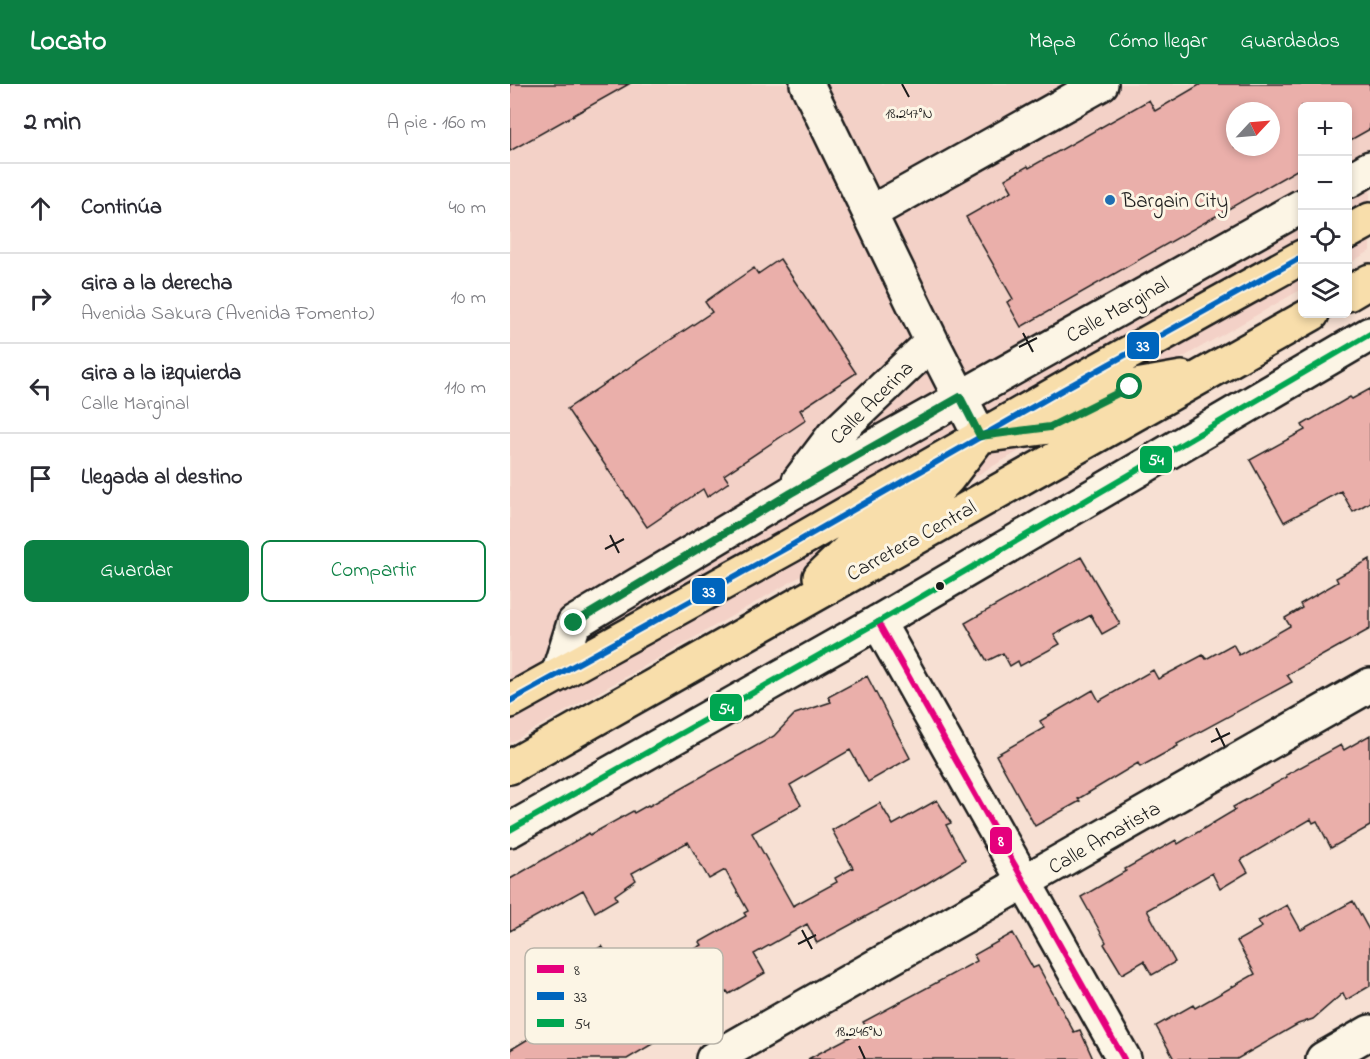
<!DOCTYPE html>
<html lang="es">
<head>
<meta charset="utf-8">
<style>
	body { margin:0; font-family:"Indie Flower",sans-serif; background:#f2f2f3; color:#2b2b33 }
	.controls { position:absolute; right:18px; top:18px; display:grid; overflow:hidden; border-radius:9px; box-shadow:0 3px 9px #0003 }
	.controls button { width:54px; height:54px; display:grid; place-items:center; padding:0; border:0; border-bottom:2px solid #e1e1e2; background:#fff; color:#2b2b33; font:30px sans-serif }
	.compass { position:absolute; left:716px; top:18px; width:54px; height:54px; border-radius:50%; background:#fff; box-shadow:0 3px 9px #0003; rotate:64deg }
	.stop { position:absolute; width:18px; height:18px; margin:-14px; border:4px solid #0b8043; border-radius:50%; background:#fff }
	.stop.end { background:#0b8043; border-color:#fff; box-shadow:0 2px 6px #0008 }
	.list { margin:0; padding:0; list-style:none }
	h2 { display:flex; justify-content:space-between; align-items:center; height:78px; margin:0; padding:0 24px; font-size:26px }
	h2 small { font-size:20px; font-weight:400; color:#7c7c81 }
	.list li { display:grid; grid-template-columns:39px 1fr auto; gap:18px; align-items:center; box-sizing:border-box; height:90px; padding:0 24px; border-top:2px solid #e1e1e2 }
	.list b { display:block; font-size:22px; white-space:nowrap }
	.list p { margin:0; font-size:20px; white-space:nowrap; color:#7c7c81 }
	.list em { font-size:20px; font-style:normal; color:#7c7c81 }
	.actions { display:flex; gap:12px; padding:18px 24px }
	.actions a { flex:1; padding:14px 0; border:2px solid #0b8043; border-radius:9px; text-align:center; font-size:21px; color:#0b8043 }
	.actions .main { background:#0b8043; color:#fff }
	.icon { flex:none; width:33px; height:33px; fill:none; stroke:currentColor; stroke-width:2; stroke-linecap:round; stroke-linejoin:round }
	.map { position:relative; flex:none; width:860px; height:975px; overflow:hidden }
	header { display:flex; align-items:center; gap:36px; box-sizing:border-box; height:84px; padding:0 30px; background:#0b8043; color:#fff }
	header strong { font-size:28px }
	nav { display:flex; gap:33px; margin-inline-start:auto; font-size:21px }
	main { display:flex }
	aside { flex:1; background:#fff }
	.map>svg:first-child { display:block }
</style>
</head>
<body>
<header>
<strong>Locato</strong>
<nav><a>Mapa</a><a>Cómo llegar</a><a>Guardados</a></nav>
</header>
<main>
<aside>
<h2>2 min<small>A pie · 160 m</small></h2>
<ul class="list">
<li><svg class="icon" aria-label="ahead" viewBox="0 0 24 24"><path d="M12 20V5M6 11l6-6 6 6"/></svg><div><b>Continúa</b></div><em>40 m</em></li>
<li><svg class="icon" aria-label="right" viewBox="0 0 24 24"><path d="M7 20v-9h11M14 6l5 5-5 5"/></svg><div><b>Gira a la derecha</b><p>Avenida Sakura (Avenida Fomento)</p></div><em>10 m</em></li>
<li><svg class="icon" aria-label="left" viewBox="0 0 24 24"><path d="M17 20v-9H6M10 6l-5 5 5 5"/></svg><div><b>Gira a la izquierda</b><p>Calle Marginal</p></div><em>110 m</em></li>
<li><svg class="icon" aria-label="arrive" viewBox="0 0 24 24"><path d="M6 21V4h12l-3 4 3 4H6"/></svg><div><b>Llegada al destino</b></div></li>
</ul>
<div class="actions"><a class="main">Guardar</a><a>Compartir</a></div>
</aside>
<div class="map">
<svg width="860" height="975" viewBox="0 0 860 975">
	<rect width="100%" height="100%" fill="#f7e0d3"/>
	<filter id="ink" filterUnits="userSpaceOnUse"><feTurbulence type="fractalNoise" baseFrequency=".0167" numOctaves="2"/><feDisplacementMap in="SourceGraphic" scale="12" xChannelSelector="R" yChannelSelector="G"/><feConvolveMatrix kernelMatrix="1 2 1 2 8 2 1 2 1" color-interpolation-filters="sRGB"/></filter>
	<g filter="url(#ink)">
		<path fill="#f3d1c7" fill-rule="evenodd" d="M0,0H860V167L838,180V22H792V205L0,659ZM725,27H761V63H725Z"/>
		<path fill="#eaafaa" stroke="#1c1c1c" stroke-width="1.5" fill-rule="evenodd" d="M0,0H119L0,67Z
			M691,0H860V45L837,58V22H792V83L511,243L497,218L503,215L456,133L502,107L495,95L518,82L519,84L639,16L645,27ZM725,27H761V63H725Z
			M270,175L346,289L290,326L296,336L214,391L219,398L197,413L193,405L137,443L57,325L202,228L195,218L213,205L244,184L248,190Z
			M860,305V418L843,428L831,407L774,438L740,376L795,346L792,341L840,313L842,315Z
			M571,473L610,540L592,550L581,531L544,551L550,560L510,582L508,577L500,582L493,569L477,577L455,539Z
			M860,475V545L777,591L782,598L667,660L668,662L648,673L630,683L628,679L568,715L570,717L525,742L486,671L534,644L530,637L583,606L589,617L643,586L648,595L693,571L696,575L723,560L729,571L780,542L775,534L792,524L790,520L828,498L826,494Z
			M357,592L400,674L358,698L340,666L280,701L291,721L242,749L283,822L327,798L325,794L343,784L322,746L370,719L383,741L427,716L441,739L436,741L455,776L416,800L307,859L297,840L244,870L255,889L219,910L217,907L139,951L144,959L117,975H0V966L58,931L53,922L80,905L64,879L92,862L118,903L192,861L190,858L236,832L234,829L238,827L215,786L199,795L178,758L122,789L126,796L105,811L107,815L85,828L73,806L0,847V795L79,749L80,751L123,727L124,729L138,721L139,722L230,671L264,652L285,630L321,618L318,613Z
			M860,651V742L821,764L807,737L803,739L801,735L731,776L738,788L710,805L702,789L637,826L665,878L642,891L634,877L612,890L594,860L596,858L571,813L616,787L615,785L666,756L668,760L725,726L723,723L777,693L776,691L831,661L834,666Z
			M843,817L860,848V902L836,916L833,909L803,935L788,940L727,975H664L646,942L683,921L685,924L745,890L727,857L752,843L748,837L777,821L791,846Z
			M503,849L523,884L528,882L564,948L570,946L583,975H298L357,944L353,938L467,877L464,871Z"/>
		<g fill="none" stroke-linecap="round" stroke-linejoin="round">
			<defs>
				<path id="minor" d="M297,0L422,258L470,352
					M838,97L860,84
					M360,129L591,0
					M289,397L323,352L422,258
					M368,538L614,975
					M48,590L64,539L281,409L792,122
					M0,746L368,538L860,250
					M203,975L860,601
					M813,975L860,948"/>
				<path id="major" d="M838,148L860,136
					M838,210L860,197
					M310,493L350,455L416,417L438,394L470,352L540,343L620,303L672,294
					M0,617L280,462L554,305L792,173
					M0,683L802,230"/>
			</defs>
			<use href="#minor" stroke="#1c1c1c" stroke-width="38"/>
			<use href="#major" stroke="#1c1c1c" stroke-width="38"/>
			<use href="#minor" stroke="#fcf5e5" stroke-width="33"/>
			<use href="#major" stroke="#f8deab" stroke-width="33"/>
			<defs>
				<path id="bus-1" d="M368,538L614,975"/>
				<path id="bus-2" d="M0,617L280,462L554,305L792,173"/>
				<path id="bus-3" d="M0,746L368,538L860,250"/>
			</defs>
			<use href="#bus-1" stroke="#fcf5e5" stroke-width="10"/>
			<use href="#bus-2" stroke="#fcf5e5" stroke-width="10"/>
			<use href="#bus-3" stroke="#fcf5e5" stroke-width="10"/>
			<use href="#bus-1" stroke="#e5007d" stroke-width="6"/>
			<use href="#bus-2" stroke="#0065bd" stroke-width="6"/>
			<use href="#bus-3" stroke="#00a651" stroke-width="6"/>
		</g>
	</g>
	<g fill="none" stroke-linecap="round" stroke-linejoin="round" filter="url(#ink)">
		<path stroke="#0b8043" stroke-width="8" d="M64,539L281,409L450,313L470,352L540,343L620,303"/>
	</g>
	<path fill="none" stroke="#1c1c1c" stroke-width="2" d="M392,0L399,13M513,249L523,268M509,263L527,254M100,451L109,469M95,465L114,455M706,644L715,663M701,658L720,649M292,846L302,865M288,860L306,851M349,962L355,975"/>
	<circle fill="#1f6fb2" stroke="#fcf5e5" stroke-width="2" cx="600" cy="116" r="6"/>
	<circle fill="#1c1c1c" stroke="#fcf5e5" stroke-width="2" cx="430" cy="502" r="5"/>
	<g text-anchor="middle" stroke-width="6" stroke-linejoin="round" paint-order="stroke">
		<g font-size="21" fill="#1c1c1c" stroke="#fcf5e5" text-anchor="start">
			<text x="612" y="123">Bargain City</text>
		</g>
		<g font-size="21" fill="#1c1c1c" stroke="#fcf5e5">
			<text transform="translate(607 225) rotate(-29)" y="7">Calle Marginal</text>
			<text transform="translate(361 318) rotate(-45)" y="7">Calle Acerina</text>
			<text transform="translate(401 456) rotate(-29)" y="7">Carretera Central</text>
			<text transform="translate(594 753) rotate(-30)" y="7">Calle Amatista</text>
		</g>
	</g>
	<rect x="15" y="864" width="198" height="96" rx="9" fill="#fcf5e5" stroke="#b9b4a9" stroke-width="1.5"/>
	<rect x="27" y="881" width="27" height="8" fill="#e5007d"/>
	<rect x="27" y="908" width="27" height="8" fill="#0065bd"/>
	<rect x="27" y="935" width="27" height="8" fill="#00a651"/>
	<g font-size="16" fill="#1c1c1c">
		<text x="64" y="891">8</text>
		<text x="64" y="918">33</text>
		<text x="64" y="945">54</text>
	</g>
	<g font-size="15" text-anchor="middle" fill="#1c1c1c" stroke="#fcf5e5" stroke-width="6" stroke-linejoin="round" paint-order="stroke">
		<text x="399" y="34">18.247°N</text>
		<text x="349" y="952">18.246°N</text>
	</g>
	<g stroke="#fcf5e5" stroke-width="2">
		<rect x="616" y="247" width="34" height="29" rx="6" fill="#0065bd"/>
		<rect x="629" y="361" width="34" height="29" rx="6" fill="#00a651"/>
		<rect x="181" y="493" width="35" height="28" rx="6" fill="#0065bd"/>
		<rect x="199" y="609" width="34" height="29" rx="6" fill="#00a651"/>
		<rect x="479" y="742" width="24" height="29" rx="6" fill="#e5007d"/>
	</g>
	<g font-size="16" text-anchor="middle" font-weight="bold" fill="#fff">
		<text x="633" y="267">33</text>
		<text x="646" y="381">54</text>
		<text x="199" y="513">33</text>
		<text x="216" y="630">54</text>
		<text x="491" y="762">8</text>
	</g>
</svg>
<div class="controls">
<button>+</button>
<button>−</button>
<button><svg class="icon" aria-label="locate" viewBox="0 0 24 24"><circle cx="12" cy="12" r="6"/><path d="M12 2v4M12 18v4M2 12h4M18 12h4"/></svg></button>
<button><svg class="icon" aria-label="layers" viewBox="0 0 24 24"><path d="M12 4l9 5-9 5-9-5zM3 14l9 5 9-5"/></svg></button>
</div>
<svg class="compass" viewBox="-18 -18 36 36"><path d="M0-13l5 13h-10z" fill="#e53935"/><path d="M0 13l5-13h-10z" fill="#7c7c81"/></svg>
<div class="stop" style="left:620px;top:303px"></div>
<div class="stop end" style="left:64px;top:539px"></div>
</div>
</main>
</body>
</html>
